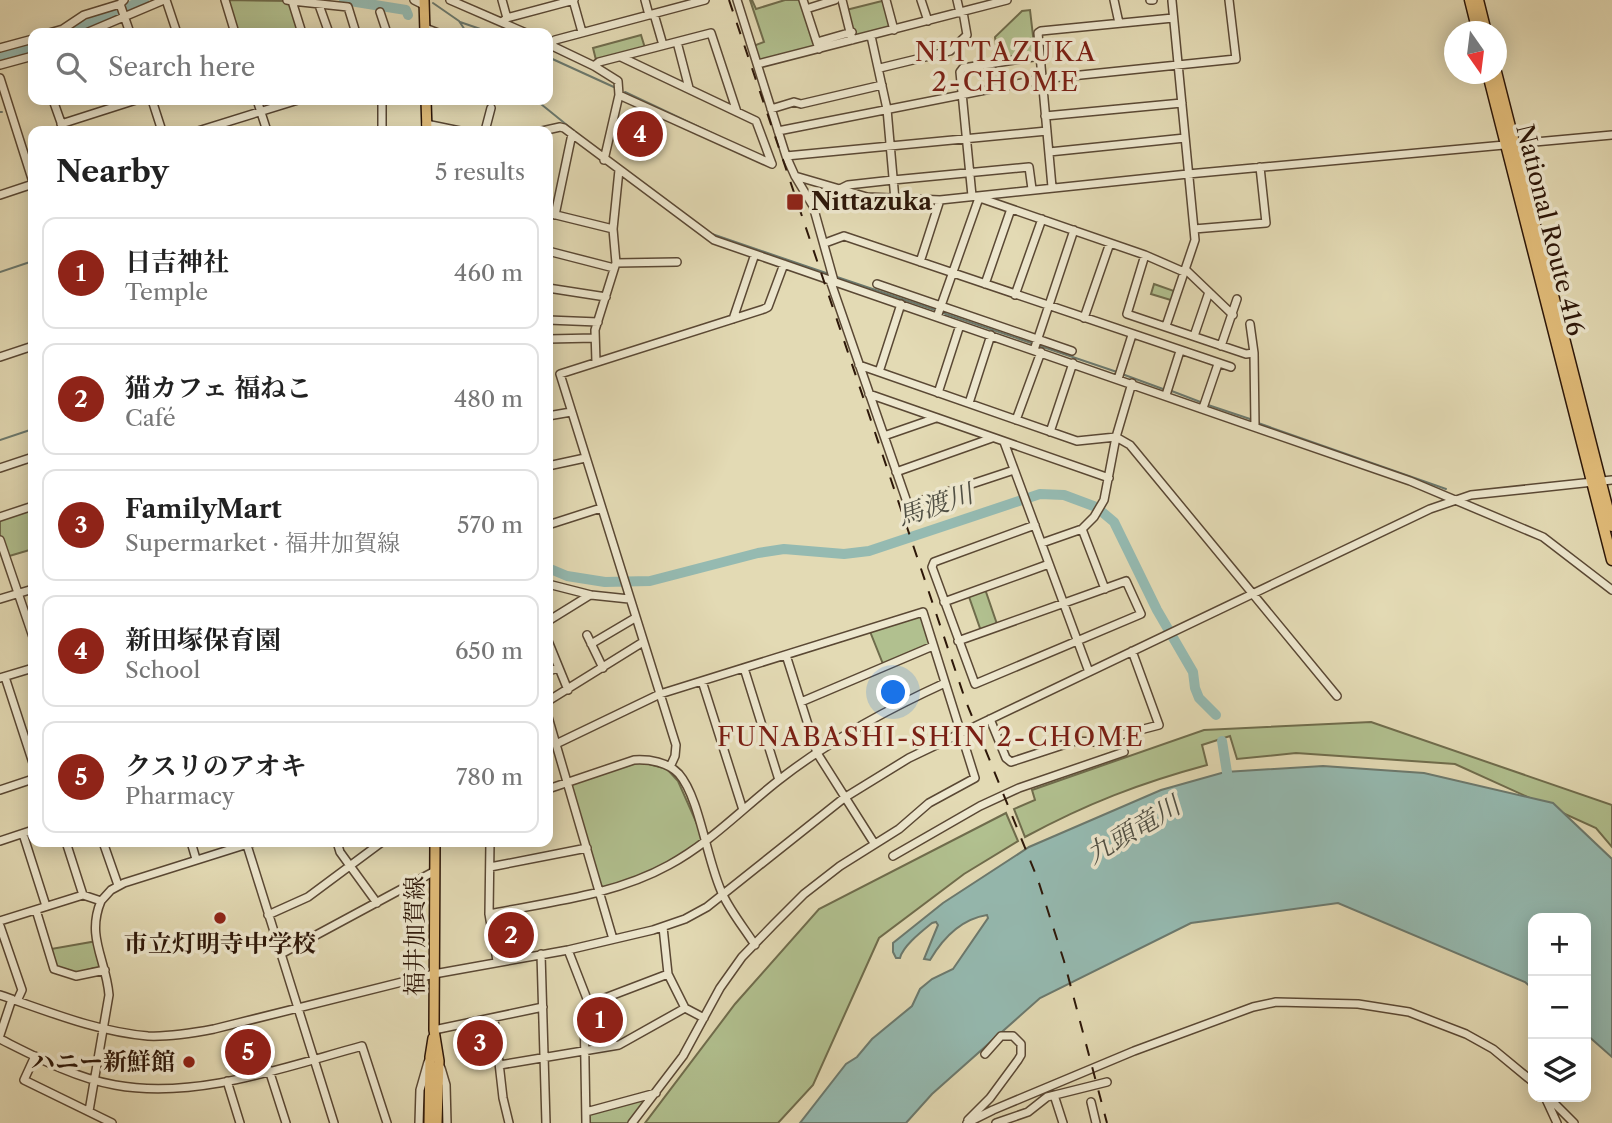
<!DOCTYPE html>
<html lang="en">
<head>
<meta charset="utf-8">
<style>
	body { margin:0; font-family:"Libre Caslon Text","Noto Serif JP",serif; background:#f6f6f6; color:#222 }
	.controls { position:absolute; right:21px; bottom:21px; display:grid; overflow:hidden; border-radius:14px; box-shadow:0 4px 18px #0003 }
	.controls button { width:63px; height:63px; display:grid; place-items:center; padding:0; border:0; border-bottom:2px solid #e0e0e0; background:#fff; color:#222; font:35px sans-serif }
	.compass { position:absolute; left:1444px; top:21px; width:63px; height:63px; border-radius:50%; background:#fff; box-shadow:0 4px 18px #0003; rotate:166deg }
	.you { position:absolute; left:894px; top:693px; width:24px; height:24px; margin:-18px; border:5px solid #fff; border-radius:50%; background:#1a73e8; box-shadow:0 0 0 10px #1a73e833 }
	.badge { display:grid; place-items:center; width:46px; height:46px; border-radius:50%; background:#8f2418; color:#fff; font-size:23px; font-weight:700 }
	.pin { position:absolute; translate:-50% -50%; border:4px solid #fff; box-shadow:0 2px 7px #0006 }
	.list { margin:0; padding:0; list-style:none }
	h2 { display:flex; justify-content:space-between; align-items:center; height:91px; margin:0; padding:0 28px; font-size:30px }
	h2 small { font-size:23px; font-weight:400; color:#767676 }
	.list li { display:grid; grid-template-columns:46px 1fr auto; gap:21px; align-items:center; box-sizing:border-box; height:112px; margin:0 14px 14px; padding:0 14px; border:2px solid #e0e0e0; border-radius:14px }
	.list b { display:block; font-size:26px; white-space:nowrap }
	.list p { margin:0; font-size:23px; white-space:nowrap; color:#767676 }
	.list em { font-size:23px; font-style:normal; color:#767676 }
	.icon { flex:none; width:38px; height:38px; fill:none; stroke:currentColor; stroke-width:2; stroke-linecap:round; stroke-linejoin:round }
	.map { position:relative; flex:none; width:1612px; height:1123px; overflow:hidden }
	.search { position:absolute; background:#fff; box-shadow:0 4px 18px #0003; left:28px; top:28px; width:525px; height:77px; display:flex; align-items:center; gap:18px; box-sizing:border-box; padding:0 24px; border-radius:14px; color:#767676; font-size:26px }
	.panel { position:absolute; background:#fff; box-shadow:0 4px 18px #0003; left:28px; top:126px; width:525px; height:721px; border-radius:14px }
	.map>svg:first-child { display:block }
</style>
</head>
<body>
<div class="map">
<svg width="1612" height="1123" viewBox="0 0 1612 1123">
	<rect width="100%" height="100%" fill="#e3dab4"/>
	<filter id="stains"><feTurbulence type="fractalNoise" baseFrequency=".00286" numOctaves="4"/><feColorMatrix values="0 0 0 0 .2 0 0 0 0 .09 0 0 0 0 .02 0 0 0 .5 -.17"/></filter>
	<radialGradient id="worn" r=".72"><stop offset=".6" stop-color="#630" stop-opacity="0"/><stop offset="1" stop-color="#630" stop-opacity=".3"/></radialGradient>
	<path fill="#b1c08f" stroke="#6f6c4c" stroke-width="2" d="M225,0L292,1L302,33H235Z
		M750,0H752L756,9L785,0H803L819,49L758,64L753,46L764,42Z
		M886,0L894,30L852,40L846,10Z
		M1030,10L1035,53L998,61L995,37L1022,11Z
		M641,35L645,48L596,60L593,48Z
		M1154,284L1177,292L1174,301L1151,294Z
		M33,506V549L6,557L0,540V517Z
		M985,589L998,627L981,631L968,594Z
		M923,612L933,645L883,664L869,629Z
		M1371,722L1612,805V847L1596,828L1455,764L1296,753L1237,759L1230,736L1202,745L1207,765C1140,783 1086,804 1025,837L1014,809L1035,800L1032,790L1204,730Z
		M634,760L667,769L678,781L705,842L671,864L599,891L569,784Z
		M1006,813L1018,841L964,874L879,938L813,1085L778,1123H645L735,1004L819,909Z
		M97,941L101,966L77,973L54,969L51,949Z
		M654,1096L631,1123H586V1112Z"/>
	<path fill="#95bab1" stroke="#6b796e" stroke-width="2" d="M1323,766L1424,773L1553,803L1612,859V1057L1586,1034V918H1533V989L1525,982L1338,903L1191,923L1040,998L932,1094L906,1123H800L846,1064L857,1057L872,1039L912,1006L920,989L932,979L953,969L988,918L987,915C962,919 943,938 930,960L924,959L938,925L936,922L932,923C921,932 903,946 900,958H896L893,952V943L943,903L1029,847L1161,790L1225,772Z"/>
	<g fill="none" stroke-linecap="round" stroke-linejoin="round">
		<path stroke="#6b796e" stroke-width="2" d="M433,3L459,21L467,33
			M460,22L492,33
			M548,57L616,88
			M625,92L716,135
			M536,100L578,134
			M0,112H2
			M712,234L829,274
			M0,272L33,261
			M834,276L935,310
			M940,312L1034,344
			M1040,346L1117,372
			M1122,374L1163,389
			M1169,390L1203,403
			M1208,405L1250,419
			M1258,423L1446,489
			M0,440L33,429"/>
		<path stroke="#95bab1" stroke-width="10" d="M344,0L406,10L408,15
			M68,33L144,0
			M0,55L33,47
			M548,568L567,576L605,582L650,581L758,553L784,549L844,554L869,551L1040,494L1064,495L1096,507L1114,522L1157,610L1193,672L1195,688L1199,698L1216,715
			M1222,741L1229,785"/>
		<defs>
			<path id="minor" d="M166,0L177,33
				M225,0L235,33
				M287,0L292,1L302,33
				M414,0L424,5
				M450,0L526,33
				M502,0L507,18
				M573,0L582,32
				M645,0L649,15
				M737,0L786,156L795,176L813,206L834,281
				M803,0L819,49
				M842,0L852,40
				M886,0L894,30
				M921,0L928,21
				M957,0L960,13
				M1114,0L1119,23
				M1150,0H1153
				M292,1L348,7L356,33
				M120,4L130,33
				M319,5L329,33
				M806,9L835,0
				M380,12L387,33
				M654,14L663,45
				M502,22L507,18L574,0
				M425,28L438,33
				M49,33L63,29L84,15L120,4L124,0
				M86,33L164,0
				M871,36L887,109L895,200
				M677,42L689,88
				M817,42L852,32
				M548,44L594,66L618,81L619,95L604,160
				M550,45L555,40L705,0
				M0,48L33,39
				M621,57L756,121L772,164
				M758,64L1007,0
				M0,65L33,56
				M594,66L599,62L711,33L737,112
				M880,68L950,51L967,35L963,12
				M0,78L33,182
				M619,95L772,164
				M53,100L64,131
				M152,100L162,131
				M257,100L267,131
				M382,100V131
				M771,109L794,102L801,104L882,85
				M1045,116L1182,103
				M61,124L136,100
				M426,124L460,131
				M198,131L298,100
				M485,131L491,108
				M542,131L560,127L564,128L714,240L1410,481L1543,537L1612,590
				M778,131L1042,79L1236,59L1229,0
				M1049,152L1185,138
				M786,156L1047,131
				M795,176L867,197L940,200L1188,174L1612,135
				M1052,187L1038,33L1041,31L1173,18
				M840,189L848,185L893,180L1029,167L1032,189
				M0,195L33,184
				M972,196L960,72L963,68L1040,56
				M977,197L1145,255L1184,272
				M548,213L613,229
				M555,215L572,134
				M1194,229L1266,223L1260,167
				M825,243L844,236L1231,367
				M548,251L614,268
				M1145,255L1127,314L1246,354L1254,353
				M920,262L940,200
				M616,263L677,262
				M1185,269L1233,315
				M830,280L908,505L1014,470
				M877,284L1072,351
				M985,284L1011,209
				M548,288L606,297
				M1015,295L1042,219
				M937,317L979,198
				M1084,318L1110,243
				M733,319L755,254
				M548,320L598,322
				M1250,324L1254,353L1255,426
				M1166,326L1195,240L1172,1
				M1194,336L1209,292
				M548,339L595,338
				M1221,346L1237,299
				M1034,350L1074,230
				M0,357L33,346
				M596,362L595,330L616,263L613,229L619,170
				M859,365L1077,441L1116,437L1130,445L1337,696
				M879,372L901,304
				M1118,379L1132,335
				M938,393L960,325
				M869,394L1109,478
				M1166,395L1180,351
				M969,403L991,335
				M1203,408L1218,364
				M548,416L571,412
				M1016,420L1041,352
				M1050,432L1073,363
				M884,436L936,418
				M1004,442L1089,672
				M548,466L585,458
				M0,468L33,457
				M896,472L992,438
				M0,517L33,506
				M548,525L601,508
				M1082,529L1105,589
				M0,540L33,637
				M1042,543L1082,529L1094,517L1104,500L1116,437L1132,383
				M548,584L591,595L629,599
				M0,599L33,589
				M944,602L1049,564
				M548,621L590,595
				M587,635L603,668
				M548,641L568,690
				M958,641L1126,581L1141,614L975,684L932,567L934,562L1035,525
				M591,644L635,618
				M786,655L817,753L874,843
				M744,668L779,780
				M548,671L559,668
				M5,677L33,763
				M0,678L33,668
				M702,681L743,810
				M548,701L643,642
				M801,702L933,646
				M548,717L613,939
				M990,719L1006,758L1011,762L1075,741L1094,742L1159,725L1132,651
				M556,744L660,694L923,612L975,778L929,803L899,829L840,866L804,894L774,924L742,957L720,988L683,1056L632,1123
				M670,767L675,756L676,745L560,374L764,309L768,307L784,264
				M548,789L634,760C649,759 668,762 679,774C700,798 707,863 723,895C731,912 744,928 755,945
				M0,790L33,779
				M23,834L46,906
				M0,841L33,830
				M66,842L83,895
				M103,842L118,885
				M191,842L196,859
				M246,842L334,1123
				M337,842L340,852L377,903
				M490,842L489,914L497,961
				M893,856L980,806L1019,788L1124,752
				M490,867L587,848
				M36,910L54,969L76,976L105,970
				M489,914C549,902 615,895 669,865C710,843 743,808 779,780C830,740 886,710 945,683
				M268,915L308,897L382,842
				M0,921L83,895L101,901L111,890L124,883L254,842
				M0,926L22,990L17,1001
				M663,927L668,974L685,1008L704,1018
				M568,950L589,1004
				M281,954L435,871
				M541,954L546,1123
				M0,995C47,1011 98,1032 148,1036C170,1037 193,1033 214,1029L434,974L568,950L653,930L685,919L707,907L844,798L909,758L1430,509L1471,495L1612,480
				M494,1019L503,1098L509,1123
				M434,1030L543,1007
				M0,1035L12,999
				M0,1039C36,1057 75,1078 115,1085C196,1100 285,1067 362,1046L387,1123
				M35,1056L24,1080L112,1123
				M500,1065L619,1045L685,1008
				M441,1068L446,1085L447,1123
				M269,1070L286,1123
				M227,1081L240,1123
				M1054,1095L1063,1123
				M1545,1097L1557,1123
				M1548,1097L1574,1123
				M1091,1102L1096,1123
				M89,1111L109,995C106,959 86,937 101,901
				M586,1112L656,1093
				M968,1120L990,1098L1018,1060L1021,1055V1044L1013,1036H1001L985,1054
				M419,1123L420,1090L428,1062
				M586,1123L584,1006L668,974
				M967,1123L993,1110L1134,1051L1253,1007L1276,1002L1358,1004L1409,1012L1466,1034L1493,1049L1533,1082
				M996,1123L1028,1112L1047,1097L1107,1082"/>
			<path id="major" d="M424,0L425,33
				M426,100L427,131
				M435,842L434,1030L439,1061L437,1123
				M429,1123L430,1057L433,1038"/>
			<path id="highway" d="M1470,0L1478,32
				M1478,0L1486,32
				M1496,72L1612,526
				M1488,74L1612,560"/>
		</defs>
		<use href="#minor" stroke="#5a4834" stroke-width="10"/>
		<use href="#major" stroke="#2d1709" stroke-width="12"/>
		<use href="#highway" stroke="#2d1709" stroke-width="13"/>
		<use href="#minor" stroke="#ede7ce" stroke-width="7"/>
		<use href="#major" stroke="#e2bd7a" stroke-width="9"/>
		<use href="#highway" stroke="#e2bd7a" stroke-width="10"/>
		<path stroke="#2d1709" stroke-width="2" stroke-dasharray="12 12" stroke-linecap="butt" d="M729,0L965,699L1038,880L1064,961L1107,1123"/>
	</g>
	<g fill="#8f2418" stroke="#ede7ce" stroke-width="2.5">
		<rect x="786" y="193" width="18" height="18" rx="3.5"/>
		<circle cx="220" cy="918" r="7"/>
		<circle cx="189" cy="1062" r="7"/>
	</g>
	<g text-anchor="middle" stroke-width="7" stroke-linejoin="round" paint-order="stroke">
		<g font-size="24" font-weight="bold" fill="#2d1709" stroke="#ede7ce" text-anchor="start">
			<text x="811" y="210">Nittazuka</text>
			<text x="220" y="952" text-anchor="middle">市立灯明寺中学校</text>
			<text x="175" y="1070" text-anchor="end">ハニー新鮮館</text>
		</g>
		<g font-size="24" fill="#2d1709" stroke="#ede7ce">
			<text transform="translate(1550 230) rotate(76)" y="8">National Route 416</text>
			<text transform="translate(415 936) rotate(-90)" y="8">福井加賀線</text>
		</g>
		<g font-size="26" letter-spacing="2" fill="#7a1f14" stroke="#ede7ce">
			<text x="1006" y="61">NITTAZUKA<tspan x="1006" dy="30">2-CHOME</tspan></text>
			<text x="931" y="746">FUNABASHI-SHIN 2-CHOME</text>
		</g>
		<g font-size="26" font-style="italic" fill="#515044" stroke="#ede7ce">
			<text transform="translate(935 505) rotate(-19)" y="9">馬渡川</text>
			<text transform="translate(1133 830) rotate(-31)" y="9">九頭竜川</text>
		</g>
	</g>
	<rect width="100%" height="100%" filter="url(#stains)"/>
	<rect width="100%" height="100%" fill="url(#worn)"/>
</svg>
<div class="controls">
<button>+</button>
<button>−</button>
<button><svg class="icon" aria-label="layers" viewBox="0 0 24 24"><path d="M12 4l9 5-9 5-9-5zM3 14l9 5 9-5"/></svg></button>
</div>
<svg class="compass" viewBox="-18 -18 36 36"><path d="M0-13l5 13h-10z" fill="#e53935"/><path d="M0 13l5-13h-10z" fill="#767676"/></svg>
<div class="you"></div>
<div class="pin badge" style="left:600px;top:1020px">1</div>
<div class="pin badge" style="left:511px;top:935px">2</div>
<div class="pin badge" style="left:480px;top:1043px">3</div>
<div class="pin badge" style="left:640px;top:134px">4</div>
<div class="pin badge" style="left:248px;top:1052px">5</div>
<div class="search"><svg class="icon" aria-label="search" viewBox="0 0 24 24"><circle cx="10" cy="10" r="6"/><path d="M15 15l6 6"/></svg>Search here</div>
<section class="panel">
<h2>Nearby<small>5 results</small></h2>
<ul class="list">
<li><span class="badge">1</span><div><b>日吉神社</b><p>Temple</p></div><em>460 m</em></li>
<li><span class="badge">2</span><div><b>猫カフェ 福ねこ</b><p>Café</p></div><em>480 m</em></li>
<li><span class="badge">3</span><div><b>FamilyMart</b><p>Supermarket · 福井加賀線</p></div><em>570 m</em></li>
<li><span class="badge">4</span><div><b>新田塚保育園</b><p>School</p></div><em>650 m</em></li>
<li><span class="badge">5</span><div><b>クスリのアオキ</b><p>Pharmacy</p></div><em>780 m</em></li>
</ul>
</section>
</div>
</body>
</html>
